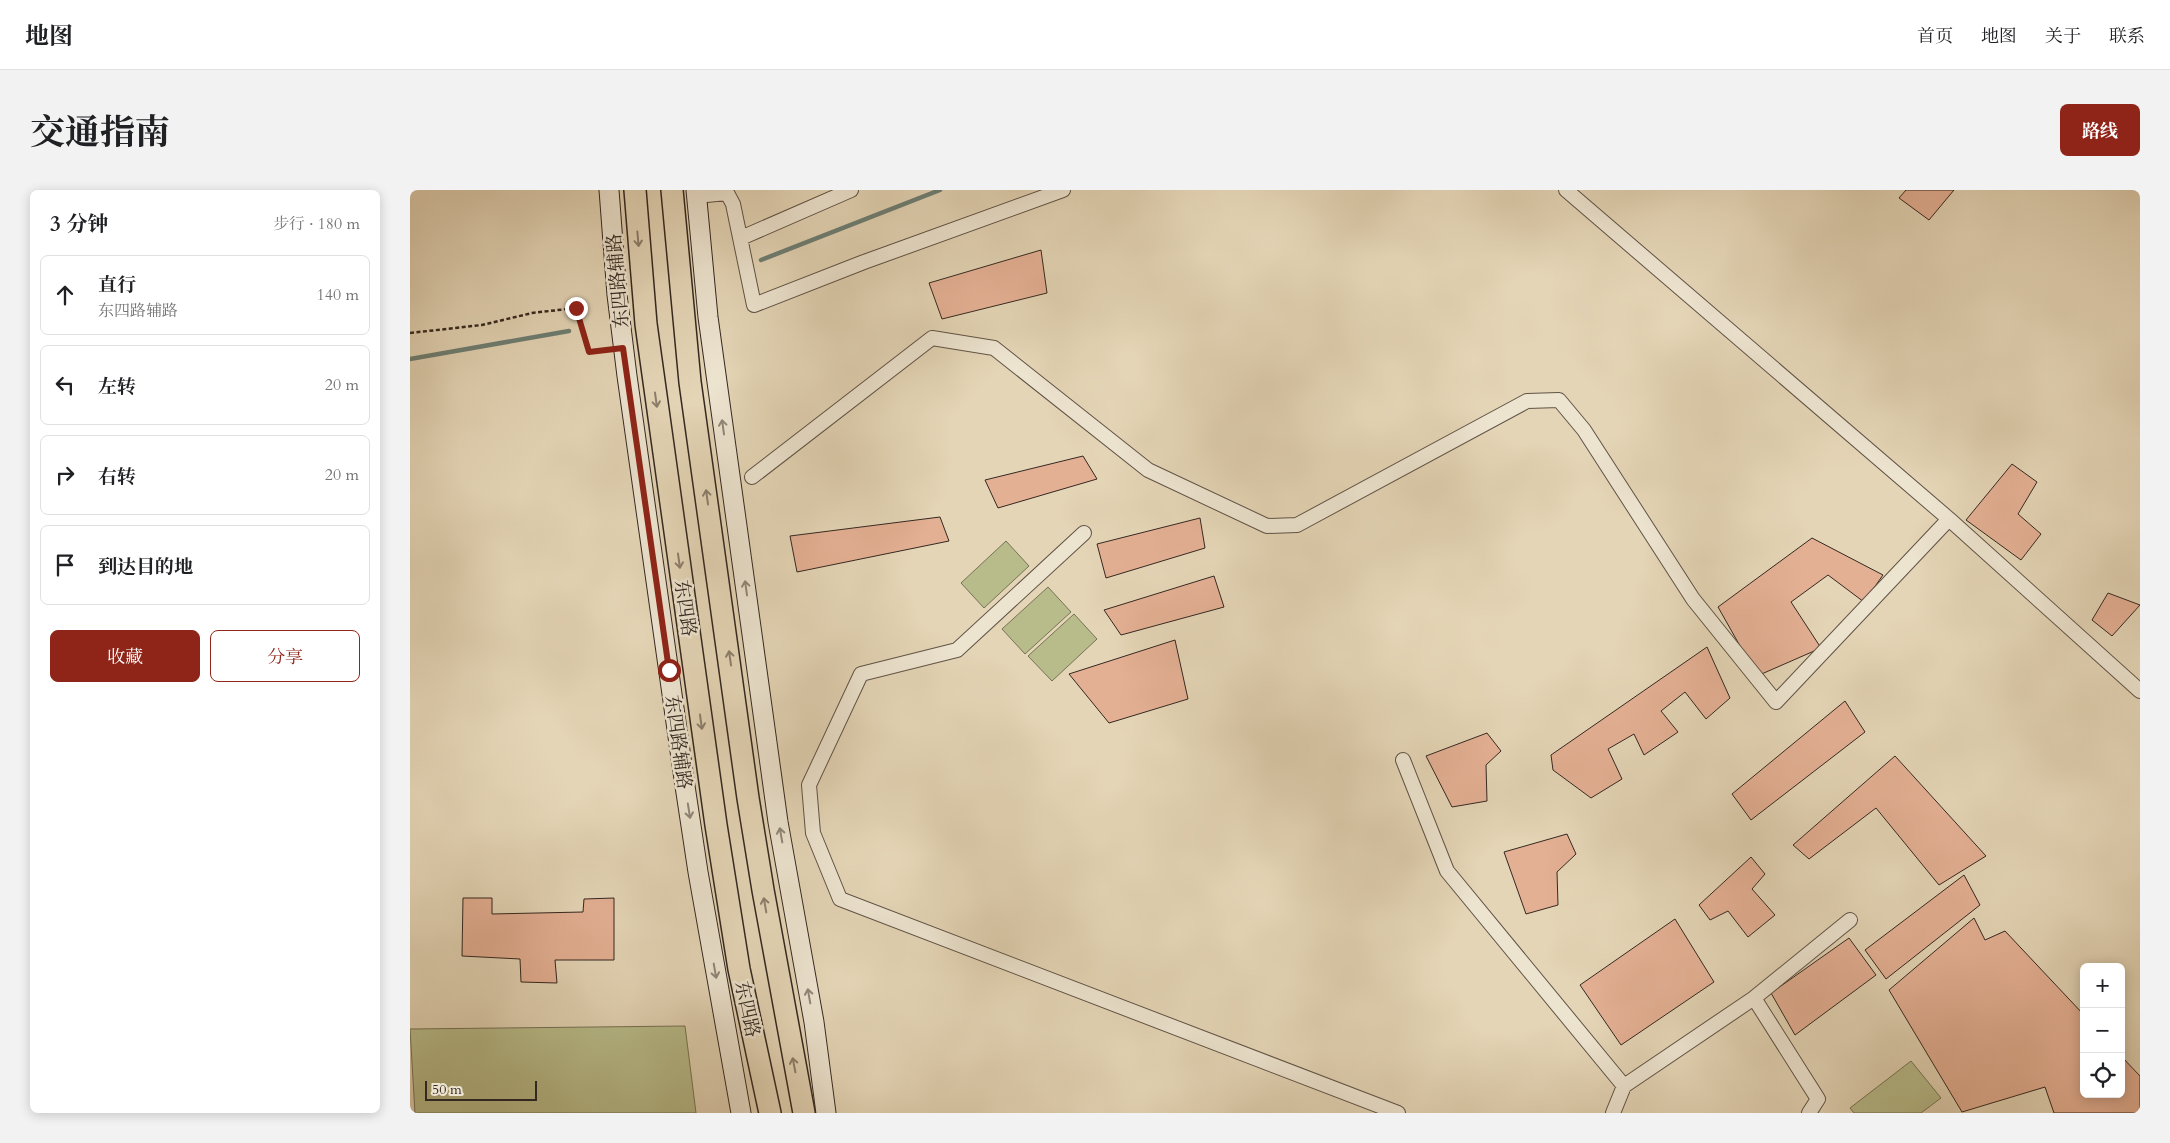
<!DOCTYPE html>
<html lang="zh">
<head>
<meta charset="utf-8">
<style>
	body { margin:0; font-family:Cardo,"Noto Serif SC",serif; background:#f2f2f2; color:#202124 }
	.controls { position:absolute; right:15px; bottom:15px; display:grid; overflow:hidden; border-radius:8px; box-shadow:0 2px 12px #0003 }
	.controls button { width:45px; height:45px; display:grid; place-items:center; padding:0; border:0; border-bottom:1px solid #e0e0e0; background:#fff; color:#202124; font:25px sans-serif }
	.scale { position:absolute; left:15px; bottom:12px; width:112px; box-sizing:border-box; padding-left:5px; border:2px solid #342821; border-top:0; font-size:14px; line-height:18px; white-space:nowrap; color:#342821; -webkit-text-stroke:4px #ede4d0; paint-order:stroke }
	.stop { position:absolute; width:15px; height:15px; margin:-11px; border:4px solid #8f2418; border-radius:50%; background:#fff }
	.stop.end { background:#8f2418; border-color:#fff; box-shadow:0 1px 5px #0008 }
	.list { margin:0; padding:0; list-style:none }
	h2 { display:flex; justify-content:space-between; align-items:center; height:65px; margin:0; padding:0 20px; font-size:21px }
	h2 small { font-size:16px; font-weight:400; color:#757577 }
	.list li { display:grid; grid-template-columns:32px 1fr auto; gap:15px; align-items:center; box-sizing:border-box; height:80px; margin:0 10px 10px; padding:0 10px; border:1px solid #e0e0e0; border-radius:8px }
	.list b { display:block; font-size:19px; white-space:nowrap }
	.list p { margin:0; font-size:16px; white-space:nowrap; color:#757577 }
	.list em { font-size:16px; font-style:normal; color:#757577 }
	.actions { display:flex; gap:10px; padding:15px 20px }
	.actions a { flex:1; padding:11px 0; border:1px solid #8f2418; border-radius:8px; text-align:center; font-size:18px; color:#8f2418 }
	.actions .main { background:#8f2418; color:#fff }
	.icon { flex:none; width:28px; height:28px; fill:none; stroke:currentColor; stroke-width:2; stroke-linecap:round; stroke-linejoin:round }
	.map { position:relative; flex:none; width:1730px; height:923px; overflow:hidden; border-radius:8px }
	header { display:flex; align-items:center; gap:30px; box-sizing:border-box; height:70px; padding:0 25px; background:#fff; border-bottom:1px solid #e0e0e0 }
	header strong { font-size:24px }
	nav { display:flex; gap:28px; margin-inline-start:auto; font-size:18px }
	.intro { display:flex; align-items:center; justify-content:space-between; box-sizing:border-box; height:120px; padding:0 30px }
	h1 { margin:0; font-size:35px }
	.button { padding:12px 22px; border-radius:8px; background:#8f2418; color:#fff; font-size:18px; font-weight:700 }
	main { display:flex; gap:30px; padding:0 30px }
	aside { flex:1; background:#fff; border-radius:8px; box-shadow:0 2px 12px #0003 }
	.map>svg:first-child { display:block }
</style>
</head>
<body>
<header>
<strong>地图</strong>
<nav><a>首页</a><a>地图</a><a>关于</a><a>联系</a></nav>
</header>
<div class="intro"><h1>交通指南</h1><a class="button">路线</a></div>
<main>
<aside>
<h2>3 分钟<small>步行 · 180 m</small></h2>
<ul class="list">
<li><svg class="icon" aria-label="ahead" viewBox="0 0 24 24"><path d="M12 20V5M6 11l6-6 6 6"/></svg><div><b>直行</b><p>东四路辅路</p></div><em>140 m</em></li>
<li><svg class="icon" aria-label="left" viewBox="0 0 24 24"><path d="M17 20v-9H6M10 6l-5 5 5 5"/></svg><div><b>左转</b></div><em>20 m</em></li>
<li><svg class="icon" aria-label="right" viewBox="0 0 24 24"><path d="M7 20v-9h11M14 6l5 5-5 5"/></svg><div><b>右转</b></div><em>20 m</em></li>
<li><svg class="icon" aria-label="arrive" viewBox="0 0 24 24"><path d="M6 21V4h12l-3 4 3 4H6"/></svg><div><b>到达目的地</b></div></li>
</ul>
<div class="actions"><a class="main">收藏</a><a>分享</a></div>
</aside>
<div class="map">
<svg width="1730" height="923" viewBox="0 0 1730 923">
	<rect width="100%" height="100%" fill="#e4d5b6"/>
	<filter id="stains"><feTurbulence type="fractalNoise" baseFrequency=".004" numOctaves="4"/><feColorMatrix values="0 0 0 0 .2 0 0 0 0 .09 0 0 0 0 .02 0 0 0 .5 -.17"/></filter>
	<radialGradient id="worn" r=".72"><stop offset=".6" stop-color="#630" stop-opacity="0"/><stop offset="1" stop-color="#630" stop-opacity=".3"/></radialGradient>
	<path fill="#b8bc8b" stroke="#767256" d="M596,351L619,376L574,418L551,393Z
		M638,397L661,422L615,464L592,439Z
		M664,424L687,449L642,491L618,466Z
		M275,836L286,923H5L0,839Z
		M1501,871L1531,908L1511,923H1444L1440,918Z"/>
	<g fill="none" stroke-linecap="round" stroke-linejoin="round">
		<path stroke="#6e7f74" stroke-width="4.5" d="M351,70L530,0
			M0,169L159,141"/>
	</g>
	<path fill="#e4b094" stroke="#342821" d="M1496,0H1544L1519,30L1489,8Z
		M631,60L637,103L532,129L519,93Z
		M673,266L687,289L588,318L575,290Z
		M1602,274L1627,292L1608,324L1631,344L1611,370L1556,330Z
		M530,327L539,351L387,382L380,346Z
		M790,328L795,358L696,388L687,354Z
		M1402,348L1473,385L1454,412L1418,385L1381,412L1411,458L1347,486L1308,417Z
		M804,386L814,417L711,445L694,420Z
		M1698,403L1730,415L1702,446L1682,430Z
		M765,450L778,509L699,533L659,484Z
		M1297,457L1320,508L1296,529L1275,502L1251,521L1268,542L1234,565L1224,544L1198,559L1212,589L1181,608L1143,580L1141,565Z
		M1435,511L1455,542L1341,630L1322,604Z
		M1077,543L1091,561L1076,575L1077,611L1042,617L1016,566Z
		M1485,566L1576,666L1529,695L1466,618L1399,669L1383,655Z
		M1157,644L1166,664L1147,682L1148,715L1116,724L1094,662Z
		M1341,667L1355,684L1342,699L1365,725L1338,747L1318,721L1300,730L1289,715Z
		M1554,685L1570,715L1476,789L1455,760Z
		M53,708H82V724L173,722L174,709L204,708V770H145L147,793L111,792L110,769L52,766Z
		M1564,728L1575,750L1595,741L1674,825V904H1711V866L1730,886V923H1644L1635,897L1552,922L1479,800Z
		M1265,729L1304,792L1211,855L1170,795Z
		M1439,748L1466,785L1385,845L1361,803Z"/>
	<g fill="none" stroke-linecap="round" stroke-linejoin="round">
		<defs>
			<path id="street" d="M1156,0L1539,329L1730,501
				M286,6L317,3L323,14L344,115L454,72L653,0
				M331,48L441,0
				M342,287L522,148L584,158L738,280L857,336L887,335L1117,211L1149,210L1174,240L1283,409L1366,512L1539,329
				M674,343L547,460L451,484L399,595L403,643L430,709L988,923
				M993,570L1037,681L1214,896
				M1344,808L1408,909L1399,923
				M1203,923L1214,896L1344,808L1440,730"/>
			<path id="secondary" d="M199,0L207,105L217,186L275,596L288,682L331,923
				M286,0L298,127L368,632L404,832L416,923"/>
			<path id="primary" d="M225,0L236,134L306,635L329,779L360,923
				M262,0L280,192L338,608L353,700L394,923"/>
		</defs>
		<use href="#street" stroke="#605346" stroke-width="16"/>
		<use href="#secondary" stroke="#342821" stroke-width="21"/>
		<use href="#primary" stroke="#342821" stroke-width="24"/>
		<path stroke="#342821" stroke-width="2.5" stroke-dasharray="4 2.5" stroke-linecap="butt" d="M0,143L72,135L122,123L166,118L179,162L198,160"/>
		<use href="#street" stroke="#ede4d0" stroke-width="14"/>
		<use href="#secondary" stroke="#ede4d0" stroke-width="19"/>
		<use href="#primary" stroke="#e4d5b6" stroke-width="21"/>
	</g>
	<defs><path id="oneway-shaft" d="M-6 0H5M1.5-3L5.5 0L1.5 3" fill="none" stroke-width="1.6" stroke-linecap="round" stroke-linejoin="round" transform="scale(1.25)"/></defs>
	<g stroke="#8c7e6c">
		<use href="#oneway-shaft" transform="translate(228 49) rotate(85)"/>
		<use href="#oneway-shaft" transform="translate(246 210) rotate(82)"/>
		<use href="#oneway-shaft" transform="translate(297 307) rotate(-98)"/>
		<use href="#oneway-shaft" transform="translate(269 371) rotate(82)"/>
		<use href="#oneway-shaft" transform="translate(320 468) rotate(-98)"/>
		<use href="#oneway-shaft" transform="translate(291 532) rotate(82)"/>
		<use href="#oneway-shaft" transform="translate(355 715) rotate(-100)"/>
		<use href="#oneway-shaft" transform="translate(384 875) rotate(-101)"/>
	</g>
	<g stroke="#908678">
		<use href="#oneway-shaft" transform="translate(313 237) rotate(-98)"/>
		<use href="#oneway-shaft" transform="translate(336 398) rotate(-98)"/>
		<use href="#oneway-shaft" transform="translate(279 621) rotate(81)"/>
		<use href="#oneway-shaft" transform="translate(371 645) rotate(-100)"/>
		<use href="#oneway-shaft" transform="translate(305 781) rotate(80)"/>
		<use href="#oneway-shaft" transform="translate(399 806) rotate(-100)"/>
	</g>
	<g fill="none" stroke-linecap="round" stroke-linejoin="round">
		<path stroke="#8f2418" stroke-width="6" d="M166,118L179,162L213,158L259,480"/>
	</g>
	<g text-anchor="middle" stroke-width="5" stroke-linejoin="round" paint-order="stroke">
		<g font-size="19" fill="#342821" stroke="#ede4d0">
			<text transform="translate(207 91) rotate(-95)" y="7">东四路辅路</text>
			<text transform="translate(276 418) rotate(82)" y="7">东四路</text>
			<text transform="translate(269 552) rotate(82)" y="7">东四路辅路</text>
			<text transform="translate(338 819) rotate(78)" y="7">东四路</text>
		</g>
	</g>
	<rect width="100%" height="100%" filter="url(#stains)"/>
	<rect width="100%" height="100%" fill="url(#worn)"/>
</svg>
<div class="controls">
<button>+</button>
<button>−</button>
<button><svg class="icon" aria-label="locate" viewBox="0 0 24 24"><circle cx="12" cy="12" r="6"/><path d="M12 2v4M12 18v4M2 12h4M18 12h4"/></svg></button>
</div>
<div class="scale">50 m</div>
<div class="stop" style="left:259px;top:480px"></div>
<div class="stop end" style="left:166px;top:118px"></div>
</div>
</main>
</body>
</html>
